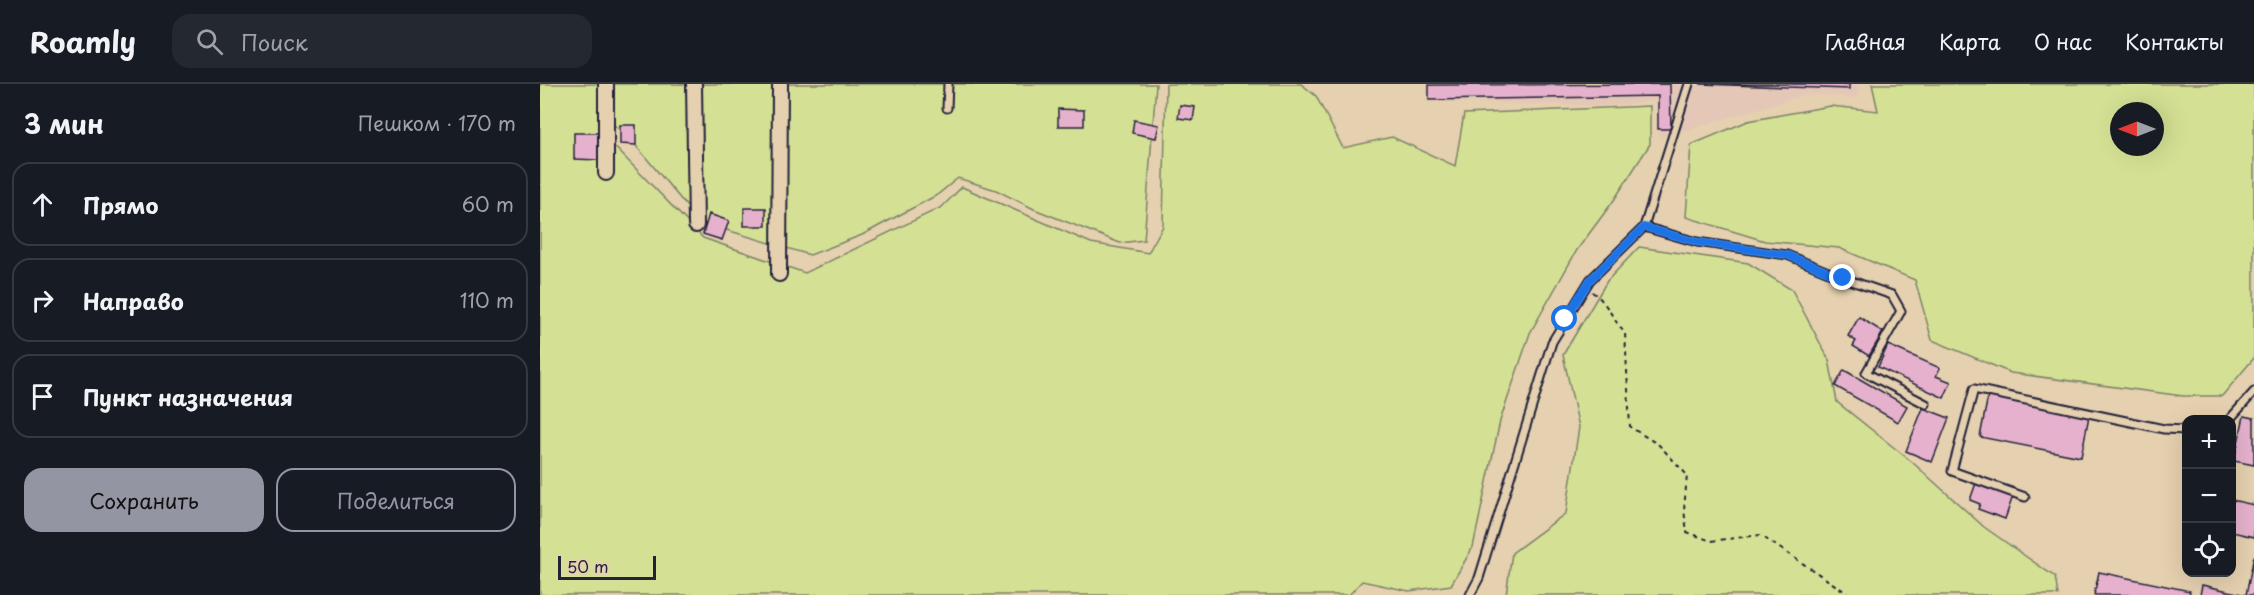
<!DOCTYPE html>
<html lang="ru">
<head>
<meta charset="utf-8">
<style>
	body { margin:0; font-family:"Playpen Sans",sans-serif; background:#242831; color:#f1f3f6 }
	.controls { position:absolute; right:18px; bottom:18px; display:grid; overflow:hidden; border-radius:12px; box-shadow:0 6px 24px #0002 }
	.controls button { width:54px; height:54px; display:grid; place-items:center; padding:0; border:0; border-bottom:2px solid #363941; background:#171b24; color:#f1f3f6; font:30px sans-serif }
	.compass { position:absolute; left:1570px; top:18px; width:54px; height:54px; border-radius:50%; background:#171b24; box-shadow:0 6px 24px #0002; rotate:270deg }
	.scale { position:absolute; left:18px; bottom:15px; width:98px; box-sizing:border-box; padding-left:6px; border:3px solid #22223b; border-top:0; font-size:16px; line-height:21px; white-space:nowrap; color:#22223b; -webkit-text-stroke:4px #e5d0af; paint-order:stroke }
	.stop { position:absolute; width:18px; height:18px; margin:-14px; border:4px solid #1a73e8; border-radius:50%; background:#fff }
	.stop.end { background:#1a73e8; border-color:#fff; box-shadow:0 2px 6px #0008 }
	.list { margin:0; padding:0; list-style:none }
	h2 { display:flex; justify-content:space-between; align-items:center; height:78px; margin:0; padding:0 24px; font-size:26px }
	h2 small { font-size:20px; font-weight:400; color:#9ea1a6 }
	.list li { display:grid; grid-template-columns:39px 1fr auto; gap:18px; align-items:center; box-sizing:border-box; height:84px; margin:0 12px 12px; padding:0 12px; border:2px solid #363941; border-radius:18px }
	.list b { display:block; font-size:22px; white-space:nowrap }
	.list em { font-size:20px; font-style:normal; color:#9ea1a6 }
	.actions { display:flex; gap:12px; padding:18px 24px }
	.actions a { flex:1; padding:14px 0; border:2px solid #9495a2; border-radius:18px; text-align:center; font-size:21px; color:#9495a2 }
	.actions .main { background:#9495a2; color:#111 }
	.icon { flex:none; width:33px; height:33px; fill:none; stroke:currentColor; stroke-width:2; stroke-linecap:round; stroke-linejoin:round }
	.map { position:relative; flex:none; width:1714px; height:511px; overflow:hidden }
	header { display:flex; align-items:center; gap:36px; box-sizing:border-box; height:84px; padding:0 30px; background:#171b24; border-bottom:2px solid #363941 }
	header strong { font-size:28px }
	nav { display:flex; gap:33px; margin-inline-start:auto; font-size:21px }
	.search { width:420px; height:54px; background:#242831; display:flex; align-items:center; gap:15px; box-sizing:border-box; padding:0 21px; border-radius:18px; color:#9ea1a6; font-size:22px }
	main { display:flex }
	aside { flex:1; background:#171b24 }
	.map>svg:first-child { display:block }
</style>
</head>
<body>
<header>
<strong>Roamly</strong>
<div class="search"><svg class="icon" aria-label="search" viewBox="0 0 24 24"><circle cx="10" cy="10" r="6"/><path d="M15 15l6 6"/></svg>Поиск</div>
<nav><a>Главная</a><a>Карта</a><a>О нас</a><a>Контакты</a></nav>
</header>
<main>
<aside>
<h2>3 мин<small>Пешком · 170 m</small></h2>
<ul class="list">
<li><svg class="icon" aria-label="ahead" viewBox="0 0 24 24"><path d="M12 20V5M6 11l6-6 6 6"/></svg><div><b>Прямо</b></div><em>60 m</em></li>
<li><svg class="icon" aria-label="right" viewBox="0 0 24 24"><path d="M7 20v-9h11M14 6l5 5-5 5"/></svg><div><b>Направо</b></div><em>110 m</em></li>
<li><svg class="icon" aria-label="arrive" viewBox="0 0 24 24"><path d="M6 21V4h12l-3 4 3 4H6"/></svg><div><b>Пункт назначения</b></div></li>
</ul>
<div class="actions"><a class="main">Сохранить</a><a>Поделиться</a></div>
</aside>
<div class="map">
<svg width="1714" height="511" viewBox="0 0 1714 511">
	<rect width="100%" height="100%" fill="#e5d0af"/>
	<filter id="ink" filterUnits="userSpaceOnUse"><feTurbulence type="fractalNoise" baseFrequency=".0167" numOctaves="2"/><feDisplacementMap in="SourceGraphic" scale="12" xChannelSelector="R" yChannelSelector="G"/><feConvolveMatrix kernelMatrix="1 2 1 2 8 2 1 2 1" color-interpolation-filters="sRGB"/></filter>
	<g filter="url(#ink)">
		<path fill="#e5c7b8" d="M887,0H1319L1318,14L1267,10L1119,54L1118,16L1070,22L886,17Z"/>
		<path fill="#d4e194" stroke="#7b8268" stroke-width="1.5" fill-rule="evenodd" d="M0,0H62L66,54L163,154L265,189L402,123L422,103L551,159L608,169L623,142L626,0H761L776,12L803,64L852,53L915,82L924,30L1110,22V60L1074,116L1037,166L990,249L960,337L933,463L911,501L869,507L822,497L809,511H0Z
			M69,0H616L604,156L580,159L494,125L456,106L418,94L397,111L322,151L270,171L160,138L92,57L73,40Z
			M1332,0H1714V274L1682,312H1643L1471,289L1392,256L1375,196L1299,164L1225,157L1146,133L1151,61L1208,37L1290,22L1338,27ZM1579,27H1615V63H1579Z
			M1099,163L1208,179L1252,206L1289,276L1297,318L1372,378L1444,443L1515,493L1518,511H966L972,469L1026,429L1039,343L1023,271L1067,197Z"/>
		<path fill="#e6b1cc" stroke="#22223b" stroke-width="1.5" d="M1130,0L1131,45H1118V12L889,16V1Z
			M1160,0H1309V5Z
			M640,21L655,23L653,36L638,34Z
			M518,25L544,26V42H518Z
			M594,36L619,41L616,54L592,49Z
			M80,41H96V61L80,60Z
			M34,49H59V76L34,75Z
			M204,124H226V142H204Z
			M169,130L189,137L182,156L163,150Z
			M1319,233L1343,248L1329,272L1313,262L1316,257L1308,252Z
			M1348,261L1400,284L1396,292L1411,298L1404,314L1338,283Z
			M1304,286L1367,322L1358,338L1295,302Z
			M1448,312L1549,332L1541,373L1440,353Z
			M1383,324L1409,334L1392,378L1366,367Z
			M1704,332L1714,334V381L1694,377Z
			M1436,399L1473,412L1465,435L1438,425L1440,420L1430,416Z
			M1692,416L1714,421V453L1692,448Z
			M1714,472V511H1660L1662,501L1706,511Z
			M1559,488L1650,507L1649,511H1554Z"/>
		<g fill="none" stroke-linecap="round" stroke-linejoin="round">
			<defs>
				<path id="lane" d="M407,24L408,0
					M1104,143L1149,0
					M1689,336L1714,308
					M1485,413L1412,387L1434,305L1624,345L1646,346
					M930,511L939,494L1012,258L1050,196L1104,143L1157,158L1247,171L1303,194L1352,211L1361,227L1326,289L1386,320"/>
				<path id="street" d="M66,0V89
					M154,0L156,141
					M239,190L240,0"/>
			</defs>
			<use href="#lane" stroke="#22223b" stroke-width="11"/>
			<use href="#street" stroke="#22223b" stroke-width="18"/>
			<path stroke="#22223b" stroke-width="2" stroke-dasharray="4.5 4.5" stroke-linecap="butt" d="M1052,208C1067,217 1073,237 1085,249L1090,343L1119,361L1147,391L1144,426L1147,448L1171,457L1220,451L1310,511"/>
			<use href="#lane" stroke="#e5d0af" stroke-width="7"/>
			<use href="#street" stroke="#e5d0af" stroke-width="14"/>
		</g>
	</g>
	<g fill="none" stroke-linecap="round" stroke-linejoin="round" filter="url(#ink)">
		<path stroke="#1a73e8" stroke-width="8" d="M1025,235L1050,196L1104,143L1157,158L1247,171L1303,194"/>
	</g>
</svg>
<div class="controls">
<button>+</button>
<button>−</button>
<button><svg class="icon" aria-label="locate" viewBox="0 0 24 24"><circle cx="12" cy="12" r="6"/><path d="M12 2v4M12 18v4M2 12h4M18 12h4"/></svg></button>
</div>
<svg class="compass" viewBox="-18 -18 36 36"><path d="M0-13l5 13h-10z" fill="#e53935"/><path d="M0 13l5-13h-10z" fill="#9ea1a6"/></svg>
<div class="scale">50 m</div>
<div class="stop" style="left:1025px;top:235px"></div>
<div class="stop end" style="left:1303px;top:194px"></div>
</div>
</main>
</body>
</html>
